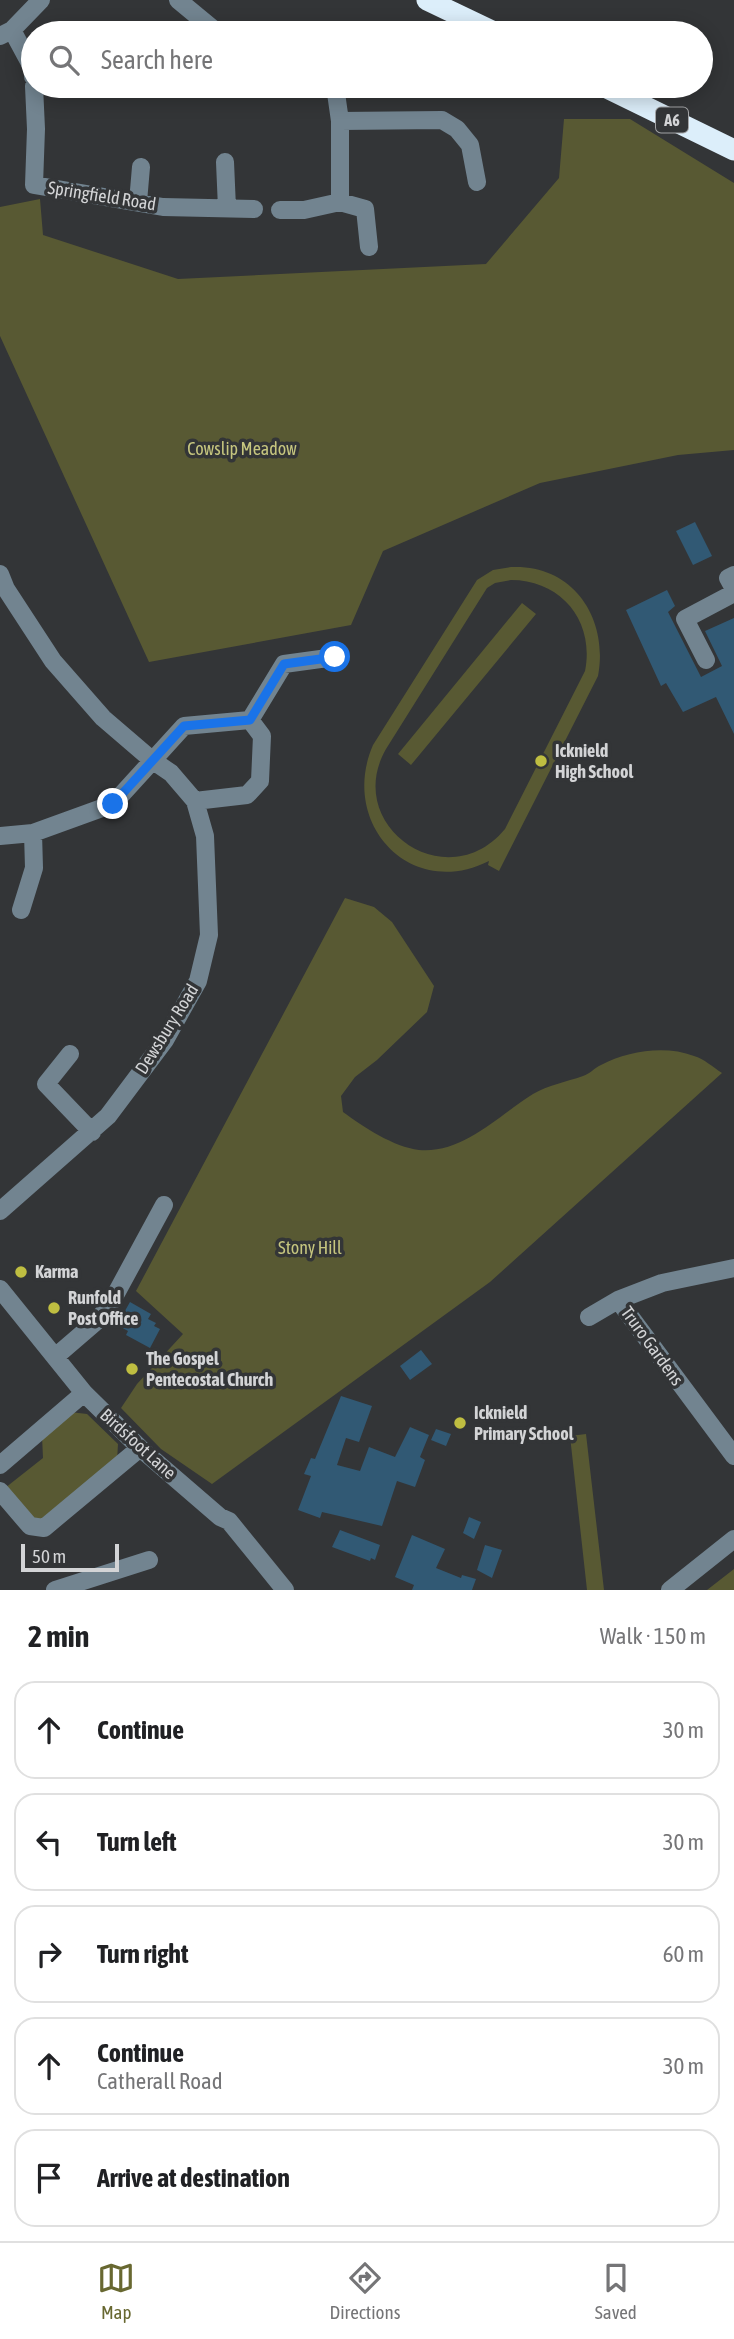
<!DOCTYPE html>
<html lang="en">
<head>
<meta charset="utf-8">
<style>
	body { margin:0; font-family:"Asap Condensed",sans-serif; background:#f2f2f2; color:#202124 }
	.scale { position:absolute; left:21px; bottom:18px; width:98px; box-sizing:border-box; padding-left:7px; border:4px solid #d3d4d6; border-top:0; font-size:19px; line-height:24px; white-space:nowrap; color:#d3d4d6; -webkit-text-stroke:5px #333537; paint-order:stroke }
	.stop { position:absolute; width:21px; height:21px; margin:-16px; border:5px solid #1a73e8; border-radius:50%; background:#fff }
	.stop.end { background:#1a73e8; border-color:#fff; box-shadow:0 2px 7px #0008 }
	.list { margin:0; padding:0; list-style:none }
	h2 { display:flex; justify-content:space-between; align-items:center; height:91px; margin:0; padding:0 28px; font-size:30px }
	h2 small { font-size:23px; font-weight:400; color:#757577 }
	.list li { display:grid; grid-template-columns:46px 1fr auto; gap:21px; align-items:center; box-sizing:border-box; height:98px; margin:0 14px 14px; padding:0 14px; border:2px solid #e0e0e0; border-radius:21px }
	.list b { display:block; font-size:26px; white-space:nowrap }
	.list p { margin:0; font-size:23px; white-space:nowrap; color:#757577 }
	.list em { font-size:23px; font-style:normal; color:#757577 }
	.icon { flex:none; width:38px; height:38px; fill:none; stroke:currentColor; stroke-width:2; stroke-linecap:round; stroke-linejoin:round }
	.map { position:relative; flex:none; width:734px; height:1590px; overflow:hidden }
	.search { position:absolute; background:#fff; box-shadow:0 4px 18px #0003; left:21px; right:21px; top:21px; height:77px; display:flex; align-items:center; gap:18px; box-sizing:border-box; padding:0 24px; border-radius:38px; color:#757577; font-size:26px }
	.sheet { height:651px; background:#fff }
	nav { display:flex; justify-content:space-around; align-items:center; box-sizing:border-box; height:98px; border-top:2px solid #e0e0e0; background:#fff; font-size:19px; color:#757577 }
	nav a { display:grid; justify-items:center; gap:4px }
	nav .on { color:#686831 }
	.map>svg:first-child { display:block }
</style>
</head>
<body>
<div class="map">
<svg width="734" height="1590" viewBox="0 0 734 1590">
	<rect width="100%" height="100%" fill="#333537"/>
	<path fill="#585933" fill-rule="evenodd" d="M564,119H630L734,183V450L678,455L540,483L383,551L351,625L149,662L0,336V207L40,199L43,235L178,279L486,264L559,178Z
		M511,567C573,564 609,618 598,676L499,871L488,865L489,861C410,901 339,823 373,745L477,580L493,570ZM511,580C561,580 595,621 585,671L505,829C447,899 342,826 386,749L487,588L495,583Z
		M522,603L536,614L411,765L398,754Z
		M345,898L374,907L392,922L434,986L427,1012L377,1060L355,1077L341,1096L343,1112C363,1127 394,1147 419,1150C463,1154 499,1115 533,1094C548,1085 566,1082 583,1076C590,1074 594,1068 601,1065C628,1051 665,1045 694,1056C704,1059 713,1067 722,1073L490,1282L212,1484L161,1449L121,1408L137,1384L183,1334L136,1291Z
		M70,1412L87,1414L118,1444L117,1461L47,1519L33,1520L5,1488L43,1458L42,1436Z
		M586,1434L604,1590H587L570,1436Z
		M734,1569V1590H707Z"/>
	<path fill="#315974" d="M695,522L712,556L693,565L676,531Z
		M667,590L675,606L668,612L701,677L722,666L705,631L734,618V734L716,697L683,712L666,683L661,686L626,610Z
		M130,1302L151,1314L148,1319L156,1323L154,1326L160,1329L150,1348L126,1335L128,1331L117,1325Z
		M421,1350L432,1364L410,1380L400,1366Z
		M341,1396L372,1406L359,1442L346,1438L337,1465L360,1471L369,1447L395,1457L410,1427L429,1435L420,1457L425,1460L415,1487L397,1481L382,1526L322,1512L320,1518L298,1510L311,1476L304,1474L311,1458L315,1459Z
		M436,1429L451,1434L446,1446L431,1440Z
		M469,1517L481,1522L474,1539L463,1533Z
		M340,1530L380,1545L375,1560L371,1558L370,1561L332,1547Z
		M412,1535L445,1549L436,1568L461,1578L462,1575L476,1579L472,1590H412L414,1585L395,1577Z
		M485,1545L502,1550L492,1578L477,1570Z"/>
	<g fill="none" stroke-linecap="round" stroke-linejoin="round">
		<path stroke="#728490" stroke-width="18" d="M178,0L213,29L224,33
			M12,30L33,69V77
			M0,36L12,30L41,0
			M34,86L36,129L34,185L163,207L254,209
			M335,86L340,121V202L365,209L369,247
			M340,121L442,120L457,129L470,145L477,182
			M225,162L227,208
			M138,202L141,167
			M280,210H304L340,202
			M0,574L6,589L53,661L103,718L152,760L171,773L195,801L205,836L209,935L198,981L165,1040L108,1116L0,1211
			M734,575L728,578L734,589
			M706,660L685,619L734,593
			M250,720L284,664L335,657
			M0,836L33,833L113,804L184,726L250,720L262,736L260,781L247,795L195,801
			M21,910L34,868L33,833
			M70,1054L46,1084L92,1132
			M734,1268L662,1283L618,1300L734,1456
			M0,1289L84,1393L140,1448L220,1517L229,1521L285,1590
			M589,1317L618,1300
			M55,1357L98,1320L112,1301L164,1205
			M0,1465L84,1393
			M0,1491L30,1526L44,1528L140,1448
			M55,1590L149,1560
			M670,1590L734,1539"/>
		<path stroke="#dceefa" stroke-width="21" d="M427,0L496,33
			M603,86L734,150"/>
	</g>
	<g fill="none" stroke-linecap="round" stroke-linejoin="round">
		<path stroke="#1a73e8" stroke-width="9" d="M113,804L184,726L250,720L284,664L335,657"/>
	</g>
	<g fill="#bfbe41" stroke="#333537" stroke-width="2.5">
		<circle cx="541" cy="761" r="7"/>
		<circle cx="21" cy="1272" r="7"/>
		<circle cx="54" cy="1308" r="7"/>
		<circle cx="132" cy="1369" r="7"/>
		<circle cx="460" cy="1423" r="7"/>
	</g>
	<g text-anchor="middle" stroke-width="7" stroke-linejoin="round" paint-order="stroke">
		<rect fill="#333537" stroke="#a3a4a6" stroke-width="2" x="656" y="107.5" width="32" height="25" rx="5"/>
		<g font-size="16" font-weight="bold" fill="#d3d4d6">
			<text x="672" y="126">A6</text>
		</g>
		<g font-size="18" fill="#d3d4d6" stroke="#333537">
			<text transform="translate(102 196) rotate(9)" y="6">Springfield Road</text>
			<text transform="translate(167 1029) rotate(-58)" y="6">Dewsbury Road</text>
			<text transform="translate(652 1346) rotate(54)" y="6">Truro Gardens</text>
			<text transform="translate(138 1444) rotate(42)" y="6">Birdsfoot Lane</text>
		</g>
		<g font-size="18" fill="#c6c67f" stroke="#333537">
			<text x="242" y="455">Cowslip Meadow</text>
			<text x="310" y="1254">Stony Hill</text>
		</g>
		<g font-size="18" font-weight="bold" fill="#d3d4d6" stroke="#333537" text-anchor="start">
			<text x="555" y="757">Icknield<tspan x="555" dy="21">High School</tspan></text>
			<text x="35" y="1278">Karma</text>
			<text x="68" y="1304">Runfold<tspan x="68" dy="21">Post Office</tspan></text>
			<text x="146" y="1365">The Gospel<tspan x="146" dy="21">Pentecostal Church</tspan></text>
			<text x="474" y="1419">Icknield<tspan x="474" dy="21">Primary School</tspan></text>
		</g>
	</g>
</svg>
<div class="scale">50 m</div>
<div class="stop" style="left:335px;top:657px"></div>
<div class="stop end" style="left:113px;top:804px"></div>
<div class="search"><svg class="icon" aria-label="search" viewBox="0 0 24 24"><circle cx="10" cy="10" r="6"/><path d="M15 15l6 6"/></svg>Search here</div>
</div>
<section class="sheet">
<h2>2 min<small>Walk · 150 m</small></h2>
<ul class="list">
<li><svg class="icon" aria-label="ahead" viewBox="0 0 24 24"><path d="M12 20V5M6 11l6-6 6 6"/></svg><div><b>Continue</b></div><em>30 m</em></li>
<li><svg class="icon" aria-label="left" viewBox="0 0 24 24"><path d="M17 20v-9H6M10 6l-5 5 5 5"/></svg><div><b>Turn left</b></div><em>30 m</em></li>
<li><svg class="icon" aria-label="right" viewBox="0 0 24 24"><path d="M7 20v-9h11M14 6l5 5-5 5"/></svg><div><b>Turn right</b></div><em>60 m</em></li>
<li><svg class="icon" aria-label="ahead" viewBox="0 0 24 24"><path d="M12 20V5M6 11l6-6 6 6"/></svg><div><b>Continue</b><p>Catherall Road</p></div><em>30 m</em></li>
<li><svg class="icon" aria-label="arrive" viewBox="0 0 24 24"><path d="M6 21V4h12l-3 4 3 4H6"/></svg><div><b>Arrive at destination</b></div></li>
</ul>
</section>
<nav>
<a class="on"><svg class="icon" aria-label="map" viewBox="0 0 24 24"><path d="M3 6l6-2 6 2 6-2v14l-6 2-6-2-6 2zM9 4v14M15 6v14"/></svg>Map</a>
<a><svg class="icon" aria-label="directions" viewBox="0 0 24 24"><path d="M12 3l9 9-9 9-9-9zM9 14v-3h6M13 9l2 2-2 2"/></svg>Directions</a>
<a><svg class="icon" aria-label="saved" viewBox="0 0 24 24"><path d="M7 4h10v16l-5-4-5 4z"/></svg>Saved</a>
</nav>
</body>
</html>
